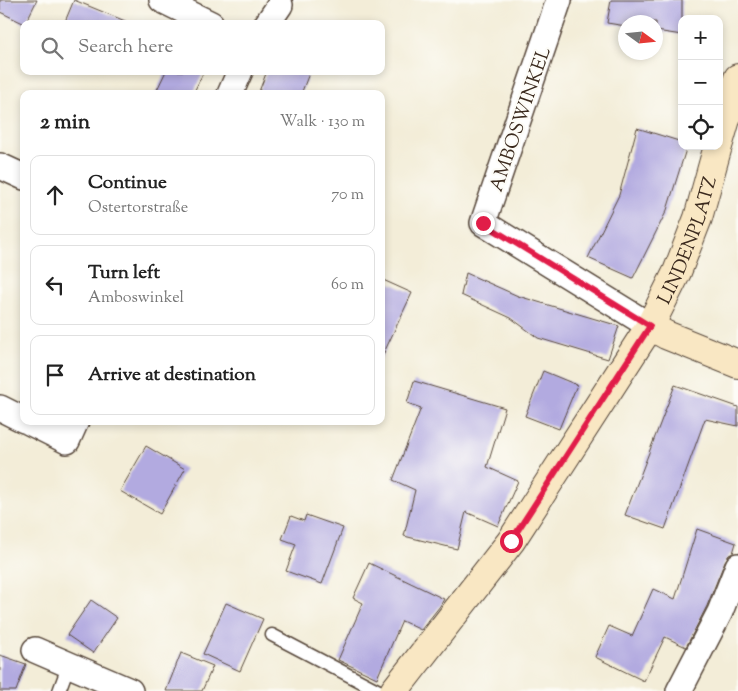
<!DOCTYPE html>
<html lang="en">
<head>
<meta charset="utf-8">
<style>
	body { margin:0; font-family:"Sorts Mill Goudy",serif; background:#f2f2f2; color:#222 }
	.controls { position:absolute; right:15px; top:15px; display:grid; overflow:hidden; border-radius:10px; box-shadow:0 2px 8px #0003 }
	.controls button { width:45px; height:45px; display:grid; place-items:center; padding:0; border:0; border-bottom:1px solid #e0e0e0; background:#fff; color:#222; font:25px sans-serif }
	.compass { position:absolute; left:618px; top:15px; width:45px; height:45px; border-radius:50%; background:#fff; box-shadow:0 2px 8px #0003; rotate:105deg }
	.stop { position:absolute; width:15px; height:15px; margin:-11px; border:4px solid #e11d48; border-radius:50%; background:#fff }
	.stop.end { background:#e11d48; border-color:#fff; box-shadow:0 1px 5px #0008 }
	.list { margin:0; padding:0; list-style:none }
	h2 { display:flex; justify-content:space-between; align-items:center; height:65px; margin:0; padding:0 20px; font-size:21px }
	h2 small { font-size:16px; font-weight:400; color:#767676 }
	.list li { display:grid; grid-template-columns:32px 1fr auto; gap:15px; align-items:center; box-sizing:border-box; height:80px; margin:0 10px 10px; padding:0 10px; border:1px solid #e0e0e0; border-radius:10px }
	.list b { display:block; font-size:19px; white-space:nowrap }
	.list p { margin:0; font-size:16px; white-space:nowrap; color:#767676 }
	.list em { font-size:16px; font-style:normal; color:#767676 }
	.icon { flex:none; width:28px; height:28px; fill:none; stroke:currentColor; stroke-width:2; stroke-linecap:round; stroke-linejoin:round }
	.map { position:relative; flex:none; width:738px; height:691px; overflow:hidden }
	.search { position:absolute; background:#fff; box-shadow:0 2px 8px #0003; left:20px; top:20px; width:365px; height:55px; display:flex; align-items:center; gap:12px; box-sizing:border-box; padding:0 18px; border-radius:10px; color:#767676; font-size:19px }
	.panel { position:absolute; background:#fff; box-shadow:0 2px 8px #0003; left:20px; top:90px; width:365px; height:335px; border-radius:10px }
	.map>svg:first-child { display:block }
</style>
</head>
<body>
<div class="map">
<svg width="738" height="691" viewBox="0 0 738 691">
	<rect width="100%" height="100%" fill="#fdfcf7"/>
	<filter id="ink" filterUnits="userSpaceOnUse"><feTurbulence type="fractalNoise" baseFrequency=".02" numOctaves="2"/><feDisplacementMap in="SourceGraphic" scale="10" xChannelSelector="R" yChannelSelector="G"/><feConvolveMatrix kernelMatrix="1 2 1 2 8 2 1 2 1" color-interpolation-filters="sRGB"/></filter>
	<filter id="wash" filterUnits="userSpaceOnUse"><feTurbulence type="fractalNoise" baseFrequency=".0096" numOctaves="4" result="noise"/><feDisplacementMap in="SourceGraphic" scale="20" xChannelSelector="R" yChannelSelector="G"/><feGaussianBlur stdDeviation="1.12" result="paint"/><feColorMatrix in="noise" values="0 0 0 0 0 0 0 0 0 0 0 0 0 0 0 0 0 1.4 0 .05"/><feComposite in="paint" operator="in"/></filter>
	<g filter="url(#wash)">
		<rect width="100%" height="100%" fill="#f3edd8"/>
		<g id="blocks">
			<path fill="#b2aae0" d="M0,0H37L25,24L0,12Z
				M74,0L130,23V24H64Z
				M611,0H682V35L656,31V22H626V26L607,23Z
				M166,71H204L193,94H155Z
				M267,71H310L301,94H258Z
				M637,128L682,142V146H687L667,210L633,278L588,258L619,195Z
				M466,273L518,296L619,326L608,359L538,338L511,318L461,295Z
				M381,279L412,293L381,359Z
				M543,371L577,385L559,429L525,416Z
				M414,381L505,408L487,467L518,481L498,526L466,512L457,549L404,536L415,490L393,480L421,408L407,403Z
				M675,385L738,407V426L705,419L665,529L625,515Z
				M146,446L185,469L160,514L120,491Z
				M306,515L343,528L322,584L286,571L296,544L282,539L291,516L304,521Z
				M697,529L736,543L733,553L729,555L725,561L707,606L686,647L665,637L644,681L595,657L609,626L632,636L653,589L675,599Z
				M369,563L444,599L440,606L421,630L402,621L377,678L338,660L363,603L353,598Z
				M91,600L117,618L93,653L67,635Z
				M226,603L263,619L240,671L203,654Z
				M181,653L213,666L202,691H166Z
				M0,655L26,664L16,691H0Z"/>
		</g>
	</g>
	<g filter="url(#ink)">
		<use href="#blocks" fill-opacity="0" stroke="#57473a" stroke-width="1"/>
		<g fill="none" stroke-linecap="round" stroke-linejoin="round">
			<defs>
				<path id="lane" d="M272,635L379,691
					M59,691L69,664"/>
				<path id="street" d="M162,0L211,24
					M559,0L483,223L650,326
					M267,24L280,5
					M230,94L240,71
					M0,166L24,177
					M0,408L24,420
					M27,421L67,441L76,421
					M35,650L130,691
					M679,691L720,612L738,566"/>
				<g id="secondary">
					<path d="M719,143L738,78"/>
					<path d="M650,326L666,335L738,364"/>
					<path id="s1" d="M394,691L511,541L650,326L677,272L698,218L718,146"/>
				</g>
			</defs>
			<use href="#lane" stroke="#57473a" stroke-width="15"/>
			<use href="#street" stroke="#57473a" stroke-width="28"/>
			<use href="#secondary" stroke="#57473a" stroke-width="30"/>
			<use href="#lane" stroke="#fff" stroke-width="12"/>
			<use href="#street" stroke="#fff" stroke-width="25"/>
			<use href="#secondary" stroke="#f9e7c3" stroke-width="28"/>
		</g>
	</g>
	<g fill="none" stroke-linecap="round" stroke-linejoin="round" filter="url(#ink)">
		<path stroke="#e11d48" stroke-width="6" d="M483,223L650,326L511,541"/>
	</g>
	<g text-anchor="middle" stroke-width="4.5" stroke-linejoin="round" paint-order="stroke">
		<g font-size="19" fill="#3b2a1e" stroke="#fdfcf7">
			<text transform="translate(519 119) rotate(-71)" y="7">AMBOSWINKEL</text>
			<text dy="7" stroke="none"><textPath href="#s1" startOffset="540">LINDENPLATZ</textPath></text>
		</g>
	</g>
</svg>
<div class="controls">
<button>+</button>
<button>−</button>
<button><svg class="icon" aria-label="locate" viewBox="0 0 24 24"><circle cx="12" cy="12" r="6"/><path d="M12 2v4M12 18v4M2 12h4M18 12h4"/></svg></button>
</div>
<svg class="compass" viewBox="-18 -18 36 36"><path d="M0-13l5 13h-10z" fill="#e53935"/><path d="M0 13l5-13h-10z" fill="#767676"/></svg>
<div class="stop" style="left:511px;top:541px"></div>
<div class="stop end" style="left:483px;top:223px"></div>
<div class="search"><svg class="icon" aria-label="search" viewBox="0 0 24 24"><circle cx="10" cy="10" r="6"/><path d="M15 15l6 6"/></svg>Search here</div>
<section class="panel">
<h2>2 min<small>Walk · 130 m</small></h2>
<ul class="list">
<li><svg class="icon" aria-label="ahead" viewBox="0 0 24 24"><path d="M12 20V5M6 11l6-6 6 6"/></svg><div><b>Continue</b><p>Ostertorstraße</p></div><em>70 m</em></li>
<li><svg class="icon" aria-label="left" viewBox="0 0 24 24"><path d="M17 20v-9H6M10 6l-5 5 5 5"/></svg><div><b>Turn left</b><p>Amboswinkel</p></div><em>60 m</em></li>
<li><svg class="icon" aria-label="arrive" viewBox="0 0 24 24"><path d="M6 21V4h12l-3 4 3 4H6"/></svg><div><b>Arrive at destination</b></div></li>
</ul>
</section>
</div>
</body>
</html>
